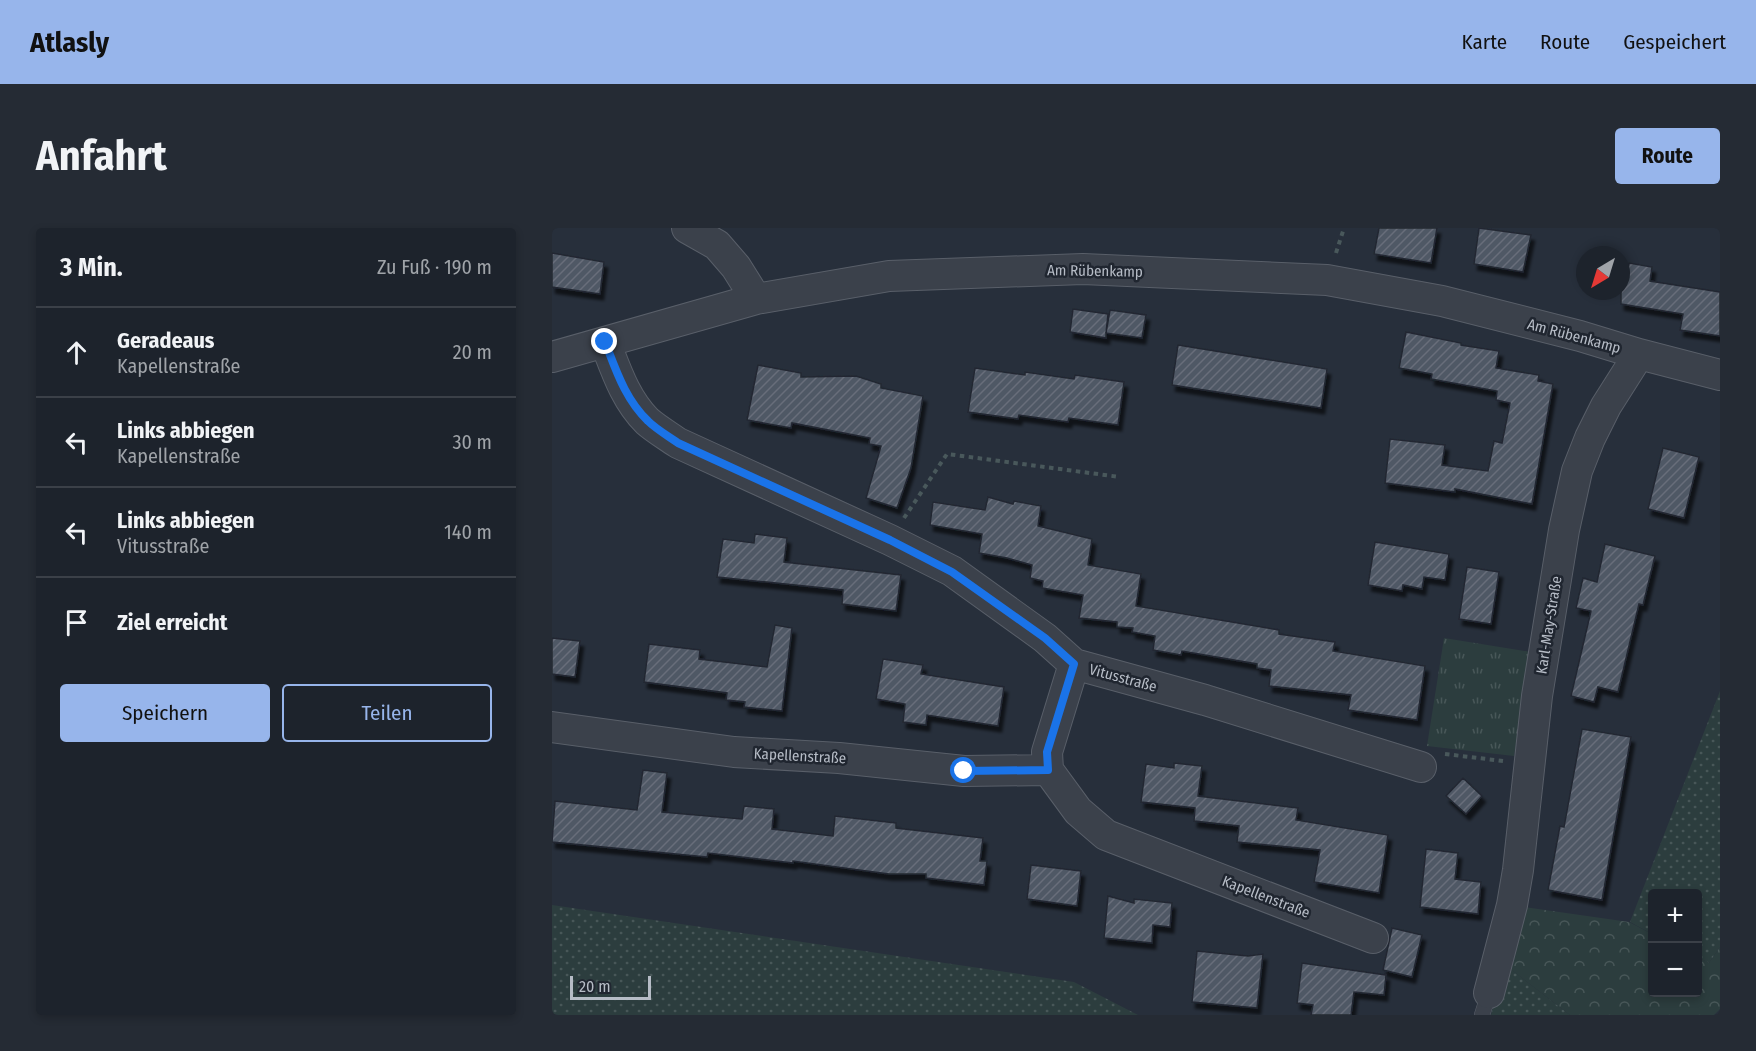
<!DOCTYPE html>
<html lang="de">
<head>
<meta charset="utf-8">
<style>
	body { margin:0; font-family:"Fira Sans Condensed",sans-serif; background:#252b34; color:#f1f3f6 }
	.controls { position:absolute; right:18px; bottom:18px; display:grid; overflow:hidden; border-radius:6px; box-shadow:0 3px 9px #0003 }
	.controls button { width:54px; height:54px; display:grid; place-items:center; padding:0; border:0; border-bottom:2px solid #3b4048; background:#1d232c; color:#f1f3f6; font:30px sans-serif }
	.compass { position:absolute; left:1024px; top:18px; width:54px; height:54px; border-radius:50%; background:#1d232c; box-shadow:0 3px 9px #0003; rotate:218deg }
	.scale { position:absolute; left:18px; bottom:15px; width:81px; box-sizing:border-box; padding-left:6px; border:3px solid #b6bcc6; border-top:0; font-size:16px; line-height:21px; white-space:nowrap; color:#b6bcc6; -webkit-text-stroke:4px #202630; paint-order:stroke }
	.stop { position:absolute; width:18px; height:18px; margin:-14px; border:4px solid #1a73e8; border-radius:50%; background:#fff }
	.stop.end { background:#1a73e8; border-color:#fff; box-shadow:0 2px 6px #0008 }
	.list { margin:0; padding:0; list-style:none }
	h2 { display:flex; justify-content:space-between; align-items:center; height:78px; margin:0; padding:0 24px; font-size:26px }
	h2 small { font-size:20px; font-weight:400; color:#a0a4a9 }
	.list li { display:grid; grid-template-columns:39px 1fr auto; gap:18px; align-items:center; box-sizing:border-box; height:90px; padding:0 24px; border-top:2px solid #3b4048 }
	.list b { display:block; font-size:22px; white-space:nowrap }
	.list p { margin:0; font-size:20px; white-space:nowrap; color:#a0a4a9 }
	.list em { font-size:20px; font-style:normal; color:#a0a4a9 }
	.actions { display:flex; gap:12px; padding:18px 24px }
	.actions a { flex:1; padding:14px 0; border:2px solid #97b5eb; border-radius:6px; text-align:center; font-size:21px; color:#97b5eb }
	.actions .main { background:#97b5eb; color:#111 }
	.icon { flex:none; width:33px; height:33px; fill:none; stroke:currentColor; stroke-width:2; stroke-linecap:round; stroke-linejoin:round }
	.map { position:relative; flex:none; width:1168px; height:787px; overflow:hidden; border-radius:6px }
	header { display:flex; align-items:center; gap:36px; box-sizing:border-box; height:84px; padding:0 30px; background:#97b5eb; color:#111 }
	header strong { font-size:28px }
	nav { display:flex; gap:33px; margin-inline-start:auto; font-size:21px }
	.intro { display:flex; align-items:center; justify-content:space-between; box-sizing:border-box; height:144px; padding:0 36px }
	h1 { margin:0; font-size:42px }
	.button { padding:15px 27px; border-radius:6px; background:#97b5eb; color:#111; font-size:21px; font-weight:700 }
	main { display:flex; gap:36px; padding:0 36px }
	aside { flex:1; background:#1d232c; border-radius:6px; box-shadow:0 3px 9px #0003 }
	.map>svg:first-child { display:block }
</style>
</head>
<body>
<header>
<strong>Atlasly</strong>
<nav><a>Karte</a><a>Route</a><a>Gespeichert</a></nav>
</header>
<div class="intro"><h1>Anfahrt</h1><a class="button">Route</a></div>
<main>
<aside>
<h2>3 Min.<small>Zu Fuß · 190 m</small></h2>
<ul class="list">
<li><svg class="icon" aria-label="ahead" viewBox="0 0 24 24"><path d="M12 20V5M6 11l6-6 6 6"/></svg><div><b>Geradeaus</b><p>Kapellenstraße</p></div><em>20 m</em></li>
<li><svg class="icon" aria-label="left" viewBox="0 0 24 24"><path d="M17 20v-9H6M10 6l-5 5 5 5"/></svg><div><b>Links abbiegen</b><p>Kapellenstraße</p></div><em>30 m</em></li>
<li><svg class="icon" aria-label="left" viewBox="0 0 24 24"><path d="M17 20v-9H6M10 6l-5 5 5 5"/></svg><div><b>Links abbiegen</b><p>Vitusstraße</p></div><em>140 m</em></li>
<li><svg class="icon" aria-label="arrive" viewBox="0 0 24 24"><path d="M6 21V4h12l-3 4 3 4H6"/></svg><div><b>Ziel erreicht</b></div></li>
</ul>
<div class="actions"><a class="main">Speichern</a><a>Teilen</a></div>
</aside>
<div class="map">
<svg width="1168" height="787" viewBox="0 0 1168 787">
	<defs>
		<pattern id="grass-dots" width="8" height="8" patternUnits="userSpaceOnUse" patternTransform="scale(1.5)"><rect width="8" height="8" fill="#2c3d3e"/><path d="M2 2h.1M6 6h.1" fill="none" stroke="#485758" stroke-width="1.8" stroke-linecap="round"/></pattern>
		<pattern id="forest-crowns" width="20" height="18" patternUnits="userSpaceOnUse" patternTransform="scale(1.5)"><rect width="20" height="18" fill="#2c3d3e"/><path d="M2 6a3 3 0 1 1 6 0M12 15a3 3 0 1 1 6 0" fill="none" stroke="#485758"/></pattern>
		<pattern id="park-tufts" width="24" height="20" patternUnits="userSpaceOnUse" patternTransform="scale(1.5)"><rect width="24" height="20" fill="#2c3d3e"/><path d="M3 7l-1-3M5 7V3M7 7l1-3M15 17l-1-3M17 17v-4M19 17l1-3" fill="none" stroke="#485758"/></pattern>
		<pattern id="building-hatch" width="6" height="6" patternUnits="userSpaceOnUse" patternTransform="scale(1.5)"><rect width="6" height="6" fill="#505865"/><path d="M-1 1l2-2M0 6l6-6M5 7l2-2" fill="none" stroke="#676e7a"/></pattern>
		<filter id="shadow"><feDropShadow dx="3.5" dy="6" stdDeviation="1.5" flood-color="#0009"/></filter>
	</defs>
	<rect width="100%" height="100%" fill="#272f3b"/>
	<path fill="url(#grass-dots)" d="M1168,463V719L1157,735L1146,729V666H1100V706L1078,694Z
		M0,677L522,754L586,787H0Z
		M952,736L1018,787H939Z"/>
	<path fill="url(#forest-crowns)" d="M972,679L1077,694L1100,706V764H1146V729L1157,735L1168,719V781L1162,787H1018L952,736Z"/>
	<path fill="url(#park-tufts)" d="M892,410L979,424L962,528L875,518Z"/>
	<path fill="url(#building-hatch)" stroke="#222832" stroke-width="1.5" filter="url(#shadow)" d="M827,0H885L879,35L822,26Z
		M927,0L979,7L971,44L922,36Z
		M0,25L52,34L48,66L0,59Z
		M1077,35L1100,39L1098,53L1168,64V108L1128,102L1131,86L1069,76V40L1076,41Z
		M521,81L556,86L554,105L558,82L594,87L590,110L554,105V110L518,104Z
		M854,104L909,115V117L947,123L944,140L987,147L986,153L1001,156L980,276L903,261V264L833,255L838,211L893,217L890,237L936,243L942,213L950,215L958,175L944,172L945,163L879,151L880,146L847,140Z
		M626,117L775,141L769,180L620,157Z
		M206,137L249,145V149L304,148L329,156V160L371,168L359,240L345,280L314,270L329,218L317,216L318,210L240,195L239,200L195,192Z
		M423,140L473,147V144L522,151L523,147L572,154L566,197L517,190L516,194L467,187L466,191L416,184Z
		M1111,220L1147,229L1132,290L1096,281Z
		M436,269L461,276L462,273L489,278L486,298L540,311L536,337L589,346L584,378L727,402V406L783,414L781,423L873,438L865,492L796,482L799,467L717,458L719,442L705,440V436L630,423L629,427L601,422L603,408L580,404L581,400L565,399V394L527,390L531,367L490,360L491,353L478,350L480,337L455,330L427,325L430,306L378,297L381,274L433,282Z
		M203,306L235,310L232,334L349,347L344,383L290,376L291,362L165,349L171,311L202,315Z
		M823,314L897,326L893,352L872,349L870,361L851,357L850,363L816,357Z
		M1053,316L1103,328L1091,377L1087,376L1066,464L1046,459L1042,474L1019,468L1039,383L1024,380L1031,350L1045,354Z
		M915,339L947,344L939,396L907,391Z
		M223,397L240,400L230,483L192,479L193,474L174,472L175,465L92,454L97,416L148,422L147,431L215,439Z
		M0,410L28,413L23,449L0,446Z
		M331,431L371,437L369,446L452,459L446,498L375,487L374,497L351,494L353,476L324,471Z
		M1030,501L1079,509L1050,672L996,662L1008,598L1012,599Z
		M622,535L650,538L646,568L746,580L744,592L836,607L827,665L762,654L768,622L685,614L687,598L642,593L643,580L589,574L594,536L622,540Z
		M91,542L115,545L110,584L190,591L192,578L222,581L220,601L281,608L283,588L344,595V600L431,610L428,633H435L432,657L374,650V646H337L241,633V635L156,625L155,629L0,614L3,573L85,582Z
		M911,550L930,568L914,586L894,568Z
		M874,621L906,625L903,651L929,654L926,686L868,679Z
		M479,637L529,643L525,678L475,671Z
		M556,668L582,675V671L620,675L618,699L601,697L600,715L552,710Z
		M840,700L870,707L860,749L831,742Z
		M645,723L696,728L711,726L705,780L640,774Z
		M750,735L834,747L832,767L802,764L799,787H759L761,777L745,775Z"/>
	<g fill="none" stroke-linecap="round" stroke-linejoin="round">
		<defs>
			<path id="service" d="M930,787L937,765"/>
			<path id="minor" d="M135,0L165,17L184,39L204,71
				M53,114C64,142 73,171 95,193C104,201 116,208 126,215L338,312L400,343L493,410L522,436L653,472L869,539
				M0,129L204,71L337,48L531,41L775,52L890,73L1028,108L1087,126
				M0,499L182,524L287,530L412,543L496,542L526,583L554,607L821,710
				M496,542L495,524L522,436
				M937,765L960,677L966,642L985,468L1012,302L1025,243L1038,210L1054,178L1087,126L1168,147"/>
		</defs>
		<use href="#service" stroke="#595f69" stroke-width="16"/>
		<use href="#minor" stroke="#595f69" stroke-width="32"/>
		<path stroke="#49585b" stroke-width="4" stroke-dasharray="4.5 4.5" stroke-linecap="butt" d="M784,25L792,0
			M352,290L395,226L568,249
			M893,526L951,533"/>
		<use href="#service" stroke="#3b414b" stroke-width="15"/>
		<use href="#minor" stroke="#3b414b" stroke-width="30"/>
	</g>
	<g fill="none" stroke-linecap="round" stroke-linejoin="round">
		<path stroke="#1a73e8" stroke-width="8" d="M53,114C64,142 73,171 96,193C104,201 116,208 126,215L338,312L400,344L493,410L522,436L495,524L496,542L412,543"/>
	</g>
	<g text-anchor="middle" stroke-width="5" stroke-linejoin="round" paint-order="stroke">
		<g font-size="15" fill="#b6bcc6" stroke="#202630">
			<text transform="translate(543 43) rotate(1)" y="5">Am Rübenkamp</text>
			<text transform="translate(1022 108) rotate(15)" y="5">Am Rübenkamp</text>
			<text transform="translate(997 397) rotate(-81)" y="5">Karl-May-Straße</text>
			<text transform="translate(571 450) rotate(15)" y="5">Vitusstraße</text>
			<text transform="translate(248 528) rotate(3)" y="5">Kapellenstraße</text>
			<text transform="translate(714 669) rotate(21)" y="5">Kapellenstraße</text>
		</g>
	</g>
</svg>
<div class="controls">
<button>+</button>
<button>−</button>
</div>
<svg class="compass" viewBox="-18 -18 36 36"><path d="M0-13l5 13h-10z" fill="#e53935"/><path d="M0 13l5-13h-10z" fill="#a0a4a9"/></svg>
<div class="scale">20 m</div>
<div class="stop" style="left:412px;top:543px"></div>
<div class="stop end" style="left:53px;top:114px"></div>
</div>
</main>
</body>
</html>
